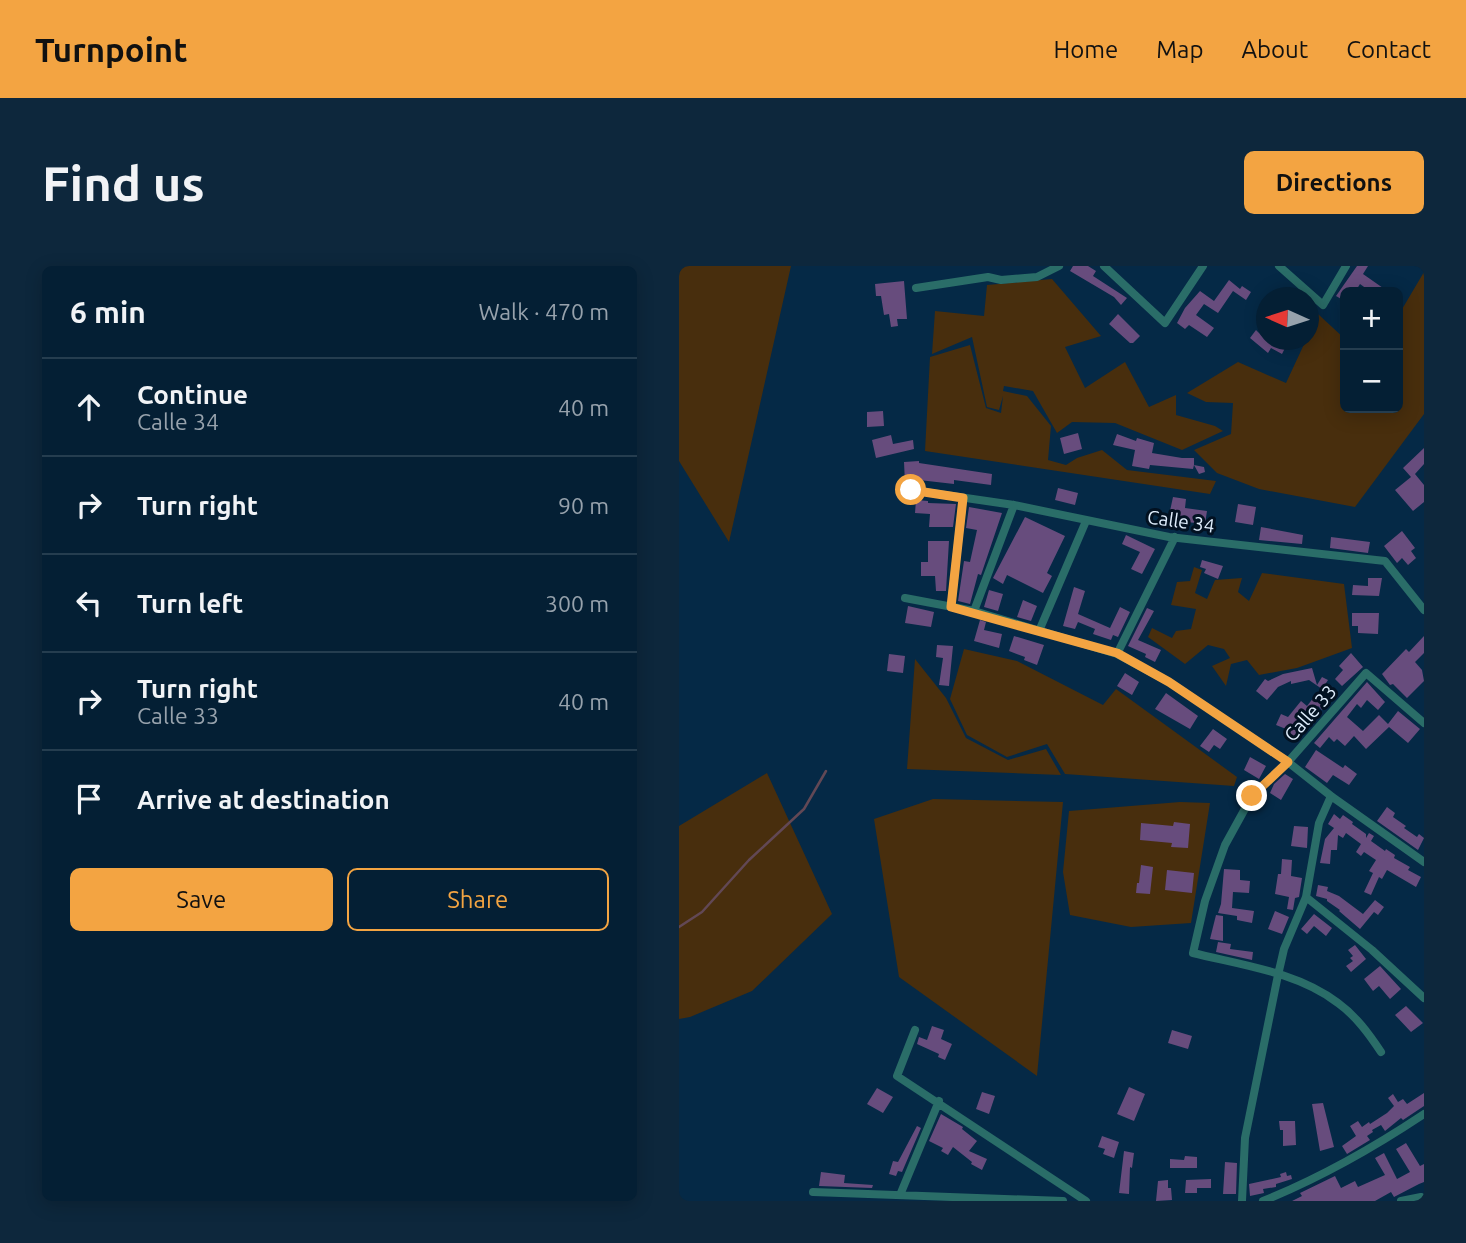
<!DOCTYPE html>
<html lang="en">
<head>
<meta charset="utf-8">
<style>
	body { margin:0; font-family:Ubuntu,sans-serif; background:#0d273c; color:#f1f3f6 }
	.controls { position:absolute; right:21px; top:21px; display:grid; overflow:hidden; border-radius:10px; box-shadow:0 4px 18px #0003 }
	.controls button { width:63px; height:63px; display:grid; place-items:center; padding:0; border:0; border-bottom:2px solid #253d4f; background:#041f34; color:#f1f3f6; font:35px sans-serif }
	.compass { position:absolute; left:577px; top:21px; width:63px; height:63px; border-radius:50%; background:#041f34; box-shadow:0 4px 18px #0003; rotate:273deg }
	.stop { position:absolute; width:21px; height:21px; margin:-16px; border:5px solid #f3a442; border-radius:50%; background:#fff }
	.stop.end { background:#f3a442; border-color:#fff; box-shadow:0 2px 7px #0008 }
	.list { margin:0; padding:0; list-style:none }
	h2 { display:flex; justify-content:space-between; align-items:center; height:91px; margin:0; padding:0 28px; font-size:30px }
	h2 small { font-size:23px; font-weight:400; color:#97a2ac }
	.list li { display:grid; grid-template-columns:46px 1fr auto; gap:21px; align-items:center; box-sizing:border-box; height:98px; padding:0 28px; border-top:2px solid #253d4f }
	.list b { display:block; font-size:26px; white-space:nowrap }
	.list p { margin:0; font-size:23px; white-space:nowrap; color:#97a2ac }
	.list em { font-size:23px; font-style:normal; color:#97a2ac }
	.actions { display:flex; gap:14px; padding:21px 28px }
	.actions a { flex:1; padding:16px 0; border:2px solid #f3a442; border-radius:10px; text-align:center; font-size:24px; color:#f3a442 }
	.actions .main { background:#f3a442; color:#111 }
	.icon { flex:none; width:38px; height:38px; fill:none; stroke:currentColor; stroke-width:2; stroke-linecap:round; stroke-linejoin:round }
	.map { position:relative; flex:none; width:745px; height:935px; overflow:hidden; border-radius:10px }
	header { display:flex; align-items:center; gap:42px; box-sizing:border-box; height:98px; padding:0 35px; background:#f3a442; color:#111 }
	header strong { font-size:33px }
	nav { display:flex; gap:38px; margin-inline-start:auto; font-size:24px }
	.intro { display:flex; align-items:center; justify-content:space-between; box-sizing:border-box; height:168px; padding:0 42px }
	h1 { margin:0; font-size:49px }
	.button { padding:18px 32px; border-radius:10px; background:#f3a442; color:#111; font-size:24px; font-weight:700 }
	main { display:flex; gap:42px; padding:0 42px }
	aside { flex:1; background:#041f34; border-radius:10px; box-shadow:0 4px 18px #0003 }
	.map>svg:first-child { display:block }
</style>
</head>
<body>
<header>
<strong>Turnpoint</strong>
<nav><a>Home</a><a>Map</a><a>About</a><a>Contact</a></nav>
</header>
<div class="intro"><h1>Find us</h1><a class="button">Directions</a></div>
<main>
<aside>
<h2>6 min<small>Walk · 470 m</small></h2>
<ul class="list">
<li><svg class="icon" aria-label="ahead" viewBox="0 0 24 24"><path d="M12 20V5M6 11l6-6 6 6"/></svg><div><b>Continue</b><p>Calle 34</p></div><em>40 m</em></li>
<li><svg class="icon" aria-label="right" viewBox="0 0 24 24"><path d="M7 20v-9h11M14 6l5 5-5 5"/></svg><div><b>Turn right</b></div><em>90 m</em></li>
<li><svg class="icon" aria-label="left" viewBox="0 0 24 24"><path d="M17 20v-9H6M10 6l-5 5 5 5"/></svg><div><b>Turn left</b></div><em>300 m</em></li>
<li><svg class="icon" aria-label="right" viewBox="0 0 24 24"><path d="M7 20v-9h11M14 6l5 5-5 5"/></svg><div><b>Turn right</b><p>Calle 33</p></div><em>40 m</em></li>
<li><svg class="icon" aria-label="arrive" viewBox="0 0 24 24"><path d="M6 21V4h12l-3 4 3 4H6"/></svg><div><b>Arrive at destination</b></div></li>
</ul>
<div class="actions"><a class="main">Save</a><a>Share</a></div>
</aside>
<div class="map">
<svg width="745" height="935" viewBox="0 0 745 935">
	<rect width="100%" height="100%" fill="#052946"/>
	<path fill="#482e0d" d="M0,0H112L50,276L0,195Z
		M745,6V148L676,241L580,223L538,207L515,184L552,168L554,137L527,136L508,127L559,96L607,117L627,74H629L630,68L639,48L666,73V142H719V50Z
		M373,13L422,70L386,81L406,122L446,96L470,141L497,129V149L536,160L544,165L503,184L436,157L393,156L378,167L354,125L325,120L324,125L348,130L372,160L369,194L387,199L398,192L423,184L448,204L537,215L531,228L246,185L251,91L291,79L307,142L322,147L324,130L320,144L308,141L293,71L253,88L256,45L305,50L308,19Z
		M515,301L523,304L516,327L528,333L536,314L563,312L559,326L570,335L583,307L665,318L673,382L618,402L580,409L568,394L552,398L547,420L533,400L551,392L545,383L529,379L506,398L469,371L473,362L493,372L497,365L512,363L517,343L492,339L498,316L511,315Z
		M285,383L338,395L424,439L437,423L558,511L555,520L386,508L368,478L328,491L288,469L271,433Z
		M236,393L267,432L287,472L329,494L367,483L382,509L228,503Z
		M88,507L153,648L73,725L11,751L0,753V560Z
		M254,533L384,536L358,810L220,711L195,553Z
		M501,536L531,537L512,657L452,661L391,649L384,606L390,545Z"/>
	<g fill="none" stroke-linecap="round" stroke-linejoin="round">
		<path stroke="#624855" stroke-width="2.5" d="M0,661L23,646L70,594L125,543L147,505"/>
	</g>
	<path fill="#674c7d" d="M394,0H409L417,5L414,10L448,32L442,39L435,31L391,5Z
		M678,0H689L684,8L704,22L701,26H692L681,18L676,26H666L664,34L657,30Z
		M550,14L561,23L563,20L572,26L567,34L554,25L539,47L525,38L517,49L535,62L528,71L510,59L506,63L498,57L506,42L521,25L535,35Z
		M225,15L228,53H218L219,60L212,61L210,48L205,49L202,30H197L196,18Z
		M439,48L461,70L454,77H451L430,58Z
		M577,64L587,74H610L603,88L592,82L589,87L571,72Z
		M204,145L205,160L188,161V146Z
		M399,167L403,183L385,188L381,172Z
		M438,168L457,175L458,172L475,177L473,187L503,192H515V199L525,201L526,206L520,208L515,199L514,203L471,199L470,203L453,200L456,184L434,179Z
		M212,169L214,178L234,174L235,183L197,192L193,174Z
		M745,182V198L736,208L745,219V236L734,245L716,224L732,211L724,202Z
		M240,195V197L313,208L312,219L275,214V218L240,214V217L226,218L225,196Z
		M379,222L399,227L396,239L376,234Z
		M494,231L507,233L506,242L528,245L526,258L489,254Z
		M237,234L249,235V237L277,238L274,261H250L251,248L236,247Z
		M559,238L577,241L574,259L556,256Z
		M290,241L323,247L302,309L299,308L291,338L279,335L285,295L291,296L298,264L287,262Z
		M346,251L386,270L368,307L373,310L364,327L328,309L324,318L314,312Z
		M582,261L624,269L623,278L580,274Z
		M723,265L736,282L732,285L737,292L729,299L723,292L718,297L705,280Z
		M447,269L476,283L463,308L452,303L461,286L443,278Z
		M652,271L691,276L689,287L651,282Z
		M249,275H270L267,325H257L256,310H242V296H249Z
		M523,294L544,300L539,313L525,307L527,303L521,301Z
		M689,312H703L700,330L673,329L674,319L689,320Z
		M395,321L406,325L399,348L431,362L441,341L451,346L439,371L434,369L432,374L414,368L416,363L399,356L396,363L384,360Z
		M310,324L324,328L319,345L305,341Z
		M344,334L358,340L352,355L338,351Z
		M229,340L255,346L252,361L226,357Z
		M468,342L475,345L459,374L482,384L476,396L466,391L467,388L449,380Z
		M673,347H700L699,368L679,367V360H673Z
		M301,354L307,356L305,364L323,368L320,382L295,375Z
		M335,370L365,379L358,399L345,394L346,391L330,385Z
		M745,370V387L736,396L743,404L745,415L728,432L714,418L711,419L703,408L727,383L730,386Z
		M258,379L274,380L270,420L260,419L264,392L257,391Z
		M672,387L684,401L663,420L656,413L664,404L660,400Z
		M210,388L226,390L224,407L208,405Z
		M633,402L638,419L643,411L649,414L643,423L630,414L612,418V415L599,421L588,434L577,425L586,413L589,415L604,408Z
		M446,407L460,416L453,429L438,420Z
		M688,416L706,436L699,444L688,434L682,442L678,438L668,451L684,465L700,449L709,458L719,445L741,463L729,477L710,461L687,483L675,470L666,480L658,473L655,476L650,471L641,482L635,477Z
		M639,426L650,435L643,444L639,440L629,451L619,474L605,469L607,463L597,459L602,448L609,451L622,435L628,440Z
		M487,427L519,450L511,463L476,443Z
		M534,463L548,473L541,483L535,479L530,486L521,480Z
		M637,484L664,502L666,499L678,508L670,519L654,509L648,517L626,501Z
		M571,491L587,500L580,513L565,504Z
		M606,508L614,513L602,534L591,527L595,518Z
		M708,541L716,547L714,551L727,560L725,562L738,571L740,568L745,572L739,584L698,555Z
		M655,548L661,553L664,549L674,556L673,558L687,568V572L690,567L695,570L692,575L706,585L707,583L716,589L715,592L731,601L729,604L742,611L737,621L708,604L703,613L700,611L692,629L685,626L694,607L690,605L697,594L685,586L682,590L677,586L682,578L667,567L664,572L659,569L658,584H652L651,598L641,597L646,573L655,562L649,558Z
		M495,556L511,558L509,582L492,581L493,577L461,574L462,557L494,560Z
		M615,560L629,561L628,582L612,580Z
		M603,593L613,594L612,610L623,612L620,631L616,632L614,644L608,643L610,631L596,628L599,608H602Z
		M462,599L474,601L471,628L457,627L458,617H460Z
		M545,603L561,604V614L571,615L570,627L554,626L553,642L575,645L573,657L558,654V650L539,647L542,638Z
		M488,604L515,607L513,627L486,624Z
		M639,619L649,621L648,625L660,630L684,648L696,634L705,641L699,649L695,646L681,663L660,645L661,644L648,635V633L637,630Z
		M596,645L610,651L603,668L589,663Z
		M635,648L653,662L647,670L635,660L628,668L622,663Z
		M537,649L544,650V675L531,673Z
		M539,676L552,678L551,683L574,686L573,694L537,686Z
		M676,679L687,693L672,706L667,700L674,695L671,692L674,690L669,684Z
		M701,700L722,723L711,733L700,720L694,725L685,713Z
		M727,740L744,757L732,766L716,749Z
		M253,760L265,764L262,773L273,778L266,794L259,791L260,788L238,778L240,771L248,774Z
		M493,764L513,770L509,783L489,777Z
		M450,821L466,828L455,855L438,848Z
		M198,822L214,831L204,847L188,838Z
		M303,826L316,830L310,848L297,843Z
		M745,827V840L724,854L722,852L706,865L702,859L693,864L694,866L688,870L691,874L668,888L663,880L677,870L671,860L679,855L683,861L690,856L691,858L708,847L715,840L709,832L714,828L719,836L724,833L728,838Z
		M644,837L655,881L641,885L633,838Z
		M262,848L284,861L283,863L298,875L290,885L308,893L303,904L292,898L293,896L274,881L269,889L262,885L264,882L250,875Z
		M600,855H616L617,879L604,880V864H601Z
		M238,860L242,862L223,906L219,905L217,910L210,908L214,895L219,896Z
		M423,870L440,876L435,892L424,888L426,883L419,881Z
		M727,877L741,900L745,898V916L740,918L715,931L712,926L696,935H613L623,930L621,927L656,910L662,922L676,915L679,921L706,909L696,892L705,887L718,913L731,906L717,883Z
		M445,885L455,887L453,902L451,901L450,928L440,927Z
		M506,890L518,891V902H491V893L505,894Z
		M546,896L558,897L557,928H544Z
		M142,906L166,909L165,917L194,919L193,922L140,920Z
		M607,906L608,910L612,909L613,913L597,918V921L584,923L585,927L571,930L570,918L602,911L601,908Z
		M532,913V922H518V927H506L507,914Z
		M489,914V922H492L493,934L477,935L479,915Z"/>
	<g fill="none" stroke-linecap="round" stroke-linejoin="round">
		<path stroke="#2a6d68" stroke-width="8" d="M425,0L486,57L524,0
			M600,0L644,39L667,0
			M237,22L309,11L322,14L358,11L380,0
			M232,224L335,239L490,271L706,295L745,344
			M226,332L295,345L438,388L490,416L609,496L652,530L745,596
			M272,341L284,232
			M295,345L335,239
			M360,365L407,255
			M438,388L496,271
			M627,631L693,684L745,732
			M236,764L218,810L407,935
			M702,786C690,768 677,750 659,737C619,706 562,699 514,687L526,635L546,579L573,530L609,496L687,407L745,457
			M134,926L384,935
			M221,929L260,835
			M563,935L566,872L599,709L605,683L627,631L640,557L652,530
			M584,935C641,912 694,882 745,848
			M722,935L742,931"/>
	</g>
	<g fill="none" stroke-linecap="round" stroke-linejoin="round">
		<path stroke="#f3a442" stroke-width="9" d="M232,224L284,232L272,341L438,387L490,416L609,496L573,530"/>
	</g>
	<g text-anchor="middle" stroke-width="6" stroke-linejoin="round" paint-order="stroke">
		<g font-size="19" fill="#dfedfc" stroke="#021121">
			<text transform="translate(502 255) rotate(8)" y="7">Calle 34</text>
			<text transform="translate(631 447) rotate(-49)" y="7">Calle 33</text>
		</g>
	</g>
</svg>
<div class="controls">
<button>+</button>
<button>−</button>
</div>
<svg class="compass" viewBox="-18 -18 36 36"><path d="M0-13l5 13h-10z" fill="#e53935"/><path d="M0 13l5-13h-10z" fill="#97a2ac"/></svg>
<div class="stop" style="left:232px;top:224px"></div>
<div class="stop end" style="left:573px;top:530px"></div>
</div>
</main>
</body>
</html>
